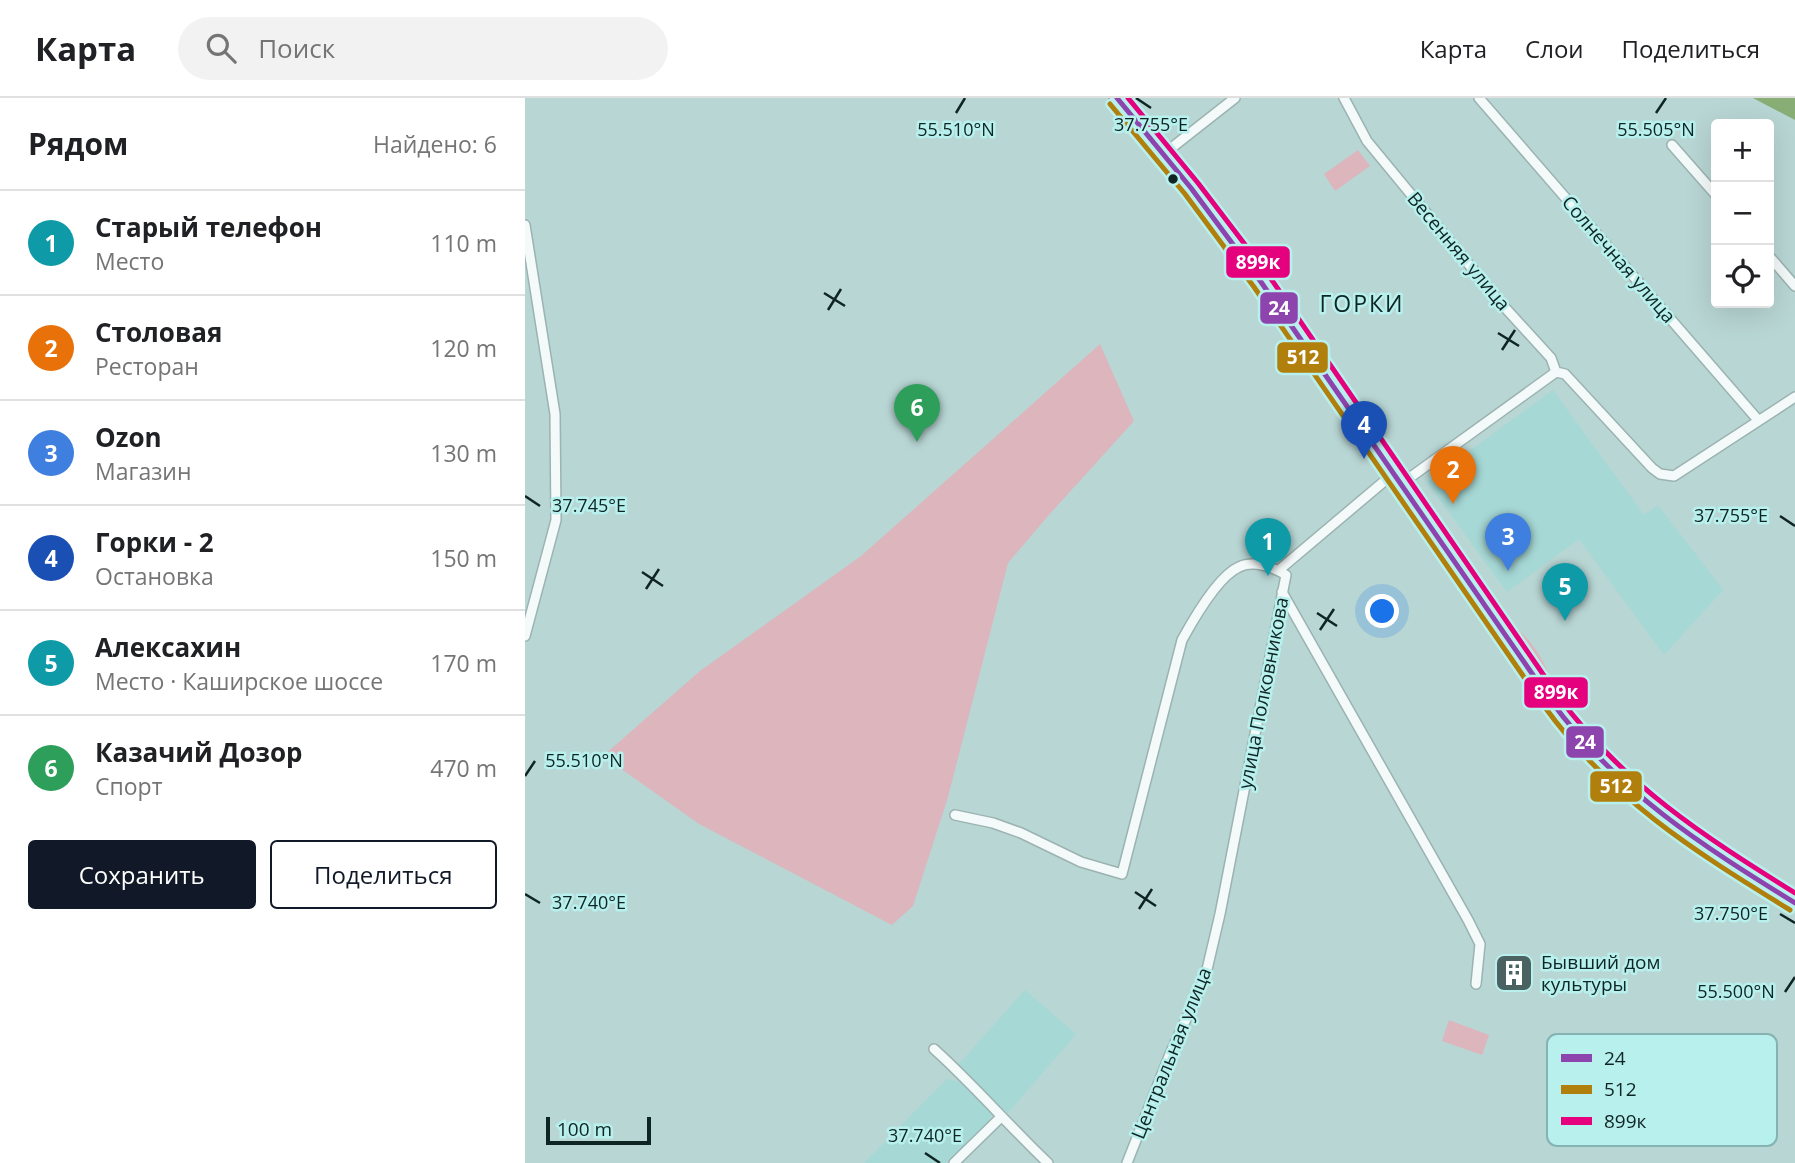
<!DOCTYPE html>
<html lang="ru">
<head>
<meta charset="utf-8">
<style>
	body { margin:0; font-family:"Open Sans",sans-serif; background:#f2f2f2; color:#202124 }
	.controls { position:absolute; right:21px; top:21px; display:grid; overflow:hidden; border-radius:7px; box-shadow:0 7px 28px #0002 }
	.controls button { width:63px; height:63px; display:grid; place-items:center; padding:0; border:0; border-bottom:2px solid #e0e0e0; background:#fff; color:#202124; font:35px sans-serif }
	.scale { position:absolute; left:21px; bottom:18px; width:105px; box-sizing:border-box; padding-left:7px; border:4px solid #0f2524; border-top:0; font-size:19px; line-height:24px; white-space:nowrap; color:#0f2524; -webkit-text-stroke:5px #b8f0ed; paint-order:stroke }
	.you { position:absolute; left:858px; top:514px; width:24px; height:24px; margin:-18px; border:5px solid #fff; border-radius:50%; background:#1a73e8; box-shadow:0 0 0 10px #1a73e833 }
	.badge { display:grid; place-items:center; width:46px; height:46px; border-radius:50%; background:#111827; color:#fff; font-size:23px; font-weight:700 }
	.pin { position:absolute; translate:-50% -58px; filter:drop-shadow(0 2px 4px #0008) }
	.pin::after { content:''; position:absolute; top:37px; width:24px; height:21px; background:inherit; clip-path:polygon(0 0,100% 0,50% 100%) }
	.list { margin:0; padding:0; list-style:none }
	h2 { display:flex; justify-content:space-between; align-items:center; height:91px; margin:0; padding:0 28px; font-size:30px }
	h2 small { font-size:23px; font-weight:400; color:#757577 }
	.list li { display:grid; grid-template-columns:46px 1fr auto; gap:21px; align-items:center; box-sizing:border-box; height:105px; padding:0 28px; border-top:2px solid #e0e0e0 }
	.list b { display:block; font-size:26px; white-space:nowrap }
	.list p { margin:0; font-size:23px; white-space:nowrap; color:#757577 }
	.list em { font-size:23px; font-style:normal; color:#757577 }
	.actions { display:flex; gap:14px; padding:21px 28px }
	.actions a { flex:1; padding:16px 0; border:2px solid #111827; border-radius:7px; text-align:center; font-size:24px; color:#111827 }
	.actions .main { background:#111827; color:#fff }
	.icon { flex:none; width:38px; height:38px; fill:none; stroke:currentColor; stroke-width:2; stroke-linecap:round; stroke-linejoin:round }
	.map { position:relative; flex:none; width:1270px; height:1065px; overflow:hidden }
	header { display:flex; align-items:center; gap:42px; box-sizing:border-box; height:98px; padding:0 35px; background:#fff; border-bottom:2px solid #e0e0e0 }
	header strong { font-size:33px }
	nav { display:flex; gap:38px; margin-inline-start:auto; font-size:24px }
	.search { width:490px; height:63px; background:#f2f2f2; display:flex; align-items:center; gap:18px; box-sizing:border-box; padding:0 24px; border-radius:38px; color:#757577; font-size:26px }
	main { display:flex }
	aside { flex:1; background:#fff }
	.map>svg:first-child { display:block }
</style>
</head>
<body>
<header>
<strong>Карта</strong>
<div class="search"><svg class="icon" aria-label="search" viewBox="0 0 24 24"><circle cx="10" cy="10" r="6"/><path d="M15 15l6 6"/></svg>Поиск</div>
<nav><a>Карта</a><a>Слои</a><a>Поделиться</a></nav>
</header>
<main>
<aside>
<h2>Рядом<small>Найдено: 6</small></h2>
<ul class="list">
<li><span class="badge" style="background:#0f9aa8">1</span><div><b>Старый телефон</b><p>Место</p></div><em>110 m</em></li>
<li><span class="badge" style="background:#e8710a">2</span><div><b>Столовая</b><p>Ресторан</p></div><em>120 m</em></li>
<li><span class="badge" style="background:#3f7fe0">3</span><div><b>Ozon</b><p>Магазин</p></div><em>130 m</em></li>
<li><span class="badge" style="background:#1a4fb4">4</span><div><b>Горки - 2</b><p>Остановка</p></div><em>150 m</em></li>
<li><span class="badge" style="background:#0f9aa8">5</span><div><b>Алексахин</b><p>Место · Каширское шоссе</p></div><em>170 m</em></li>
<li><span class="badge" style="background:#2e9e5b">6</span><div><b>Казачий Дозор</b><p>Спорт</p></div><em>470 m</em></li>
</ul>
<div class="actions"><a class="main">Сохранить</a><a>Поделиться</a></div>
</aside>
<div class="map">
<svg width="1270" height="1065" viewBox="0 0 1270 1065">
	<rect width="100%" height="100%" fill="#b8d6d4"/>
	<path fill="#a6d8d5" d="M1028,292L1119,417L1133,407L1198,492L1139,557L1054,441L982,494L902,384Z
		M500,892L551,936L483,1015L432,968Z
		M422,981L434,984L467,1015L464,1023L422,1065H339Z"/>
	<path fill="#dcb6bc" d="M833,52L845,68L810,93L799,76Z
		M575,246L609,323L523,418L483,465L423,699L388,808L367,827L174,726L78,658L175,573L336,458Z
		M983,525C1002,535 1020,561 1025,582L1021,588L979,526Z
		M924,922L964,937L957,957L917,943Z"/>
	<path fill="#88ad75" d="M1228,0H1270V22Z"/>
	<g fill="none" stroke-linecap="round" stroke-linejoin="round">
		<defs>
			<path id="street" d="M819,0L842,43L974,203L1026,260L1031,274
				M954,0L1233,322
				M1147,47L1191,97
				M640,55L710,0
				M0,127L30,316L31,422L0,538
				M1244,158L1270,188
				M1031,274L1040,276L1127,370L1135,376L1149,378L1270,299
				M876,386L1031,274
				M754,472L869,375
				M757,494L943,822L955,846L951,886
				M430,717L468,725L496,735L556,764L597,776L657,542C668,522 693,478 714,469C729,462 748,469 761,477L695,816L680,880L645,956L602,1065
				M409,951C449,987 484,1028 523,1065
				M429,1065L476,1019"/>
			<path id="primary" d="M592,0C695,118 782,246 869,376C921,452 974,527 1026,603C1042,625 1059,646 1078,666C1134,723 1203,763 1270,805"/>
		</defs>
		<use href="#street" stroke="#9bb3b1" stroke-width="12"/>
		<use href="#primary" stroke="#a1b1b0" stroke-width="18"/>
		<use href="#street" stroke="#f4f9f9" stroke-width="9"/>
		<use href="#primary" stroke="#e3e3eb" stroke-width="14"/>
		<defs>
			<path id="bus-1" d="M592,0L666,90L736,184L1026,603C1094,695 1175,746 1270,805"/>
			<path id="bus-2" d="M585,6L660,96L729,189L1019,608C1088,703 1168,752 1265,812"/>
			<path id="bus-3" d="M603,0L673,85L744,178L1033,598C1099,687 1177,737 1270,795"/>
		</defs>
		<use href="#bus-1" stroke="#b8f0ed" stroke-width="10"/>
		<use href="#bus-2" stroke="#b8f0ed" stroke-width="10"/>
		<use href="#bus-3" stroke="#b8f0ed" stroke-width="10"/>
		<use href="#bus-1" stroke="#8e44ad" stroke-width="5"/>
		<use href="#bus-2" stroke="#b17f0b" stroke-width="5"/>
		<use href="#bus-3" stroke="#e5007d" stroke-width="5"/>
	</g>
	<path fill="none" stroke="#0f2524" stroke-width="2.5" d="M611,0L626,10M431,15L440,0M1131,15L1141,0M299,195L320,208M303,212L316,191M973,235L994,248M977,252L990,232M0,398L15,408M1255,418L1270,428M117,474L138,488M121,491L134,471M792,515L812,528M795,532L809,511M0,678L10,663M610,794L631,808M0,796L15,805M614,811L627,791M1255,816L1270,825M1260,894L1270,879M400,1055L415,1065"/>
	<defs>
		<symbol id="building-square" viewBox="-11 -11 22 22"><rect x="-9" y="-9" width="18" height="18" rx="4" fill="#4a6362" stroke="#b8f0ed"/><path d="M-4-6H4V6H1V3H-1V6H-4ZM-2.5-4.3h1.7v1.8h-1.7ZM.8-4.3h1.7v1.8H.8ZM-2.5-1h1.7V.8h-1.7ZM.8-1h1.7V.8H.8Z" fill="#fff"/></symbol>
	</defs>
	<g fill-rule="evenodd">
		<use href="#building-square" x="967" y="853" width="44" height="44"/>
	</g>
	<circle fill="#0f2524" stroke="#b8f0ed" stroke-width="2.5" cx="648" cy="81" r="6"/>
	<g text-anchor="middle" stroke-width="5" stroke-linejoin="round" paint-order="stroke">
		<g font-size="19" fill="#0f2524" stroke="#b8f0ed">
			<text transform="translate(934 153) rotate(50)" y="7">Весенняя улица</text>
			<text transform="translate(1094 161) rotate(49)" y="7">Солнечная улица</text>
			<text transform="translate(738 595) rotate(-79)" y="7">улица Полковникова</text>
			<text transform="translate(646 955) rotate(-68)" y="7">Центральная улица</text>
		</g>
		<g font-size="19" fill="#0f2524" stroke="#b8f0ed" text-anchor="start">
			<text x="1016" y="871">Бывший дом<tspan x="1016" dy="22">культуры</tspan></text>
		</g>
		<g font-size="23" letter-spacing="2" fill="#0f2524" stroke="#b8f0ed">
			<text x="837" y="214">ГОРКИ</text>
		</g>
	</g>
	<rect x="1022" y="936" width="230" height="112" rx="10" fill="#b8f0ed" stroke="#85b3b1" stroke-width="2"/>
	<rect x="1036" y="956" width="31" height="8" fill="#8e44ad"/>
	<rect x="1036" y="987" width="31" height="9" fill="#b17f0b"/>
	<rect x="1036" y="1019" width="31" height="8" fill="#e5007d"/>
	<g font-size="19" fill="#0f2524">
		<text x="1079" y="967">24</text>
		<text x="1079" y="998">512</text>
		<text x="1079" y="1030">899к</text>
	</g>
	<g font-size="18" text-anchor="middle" fill="#0f2524" stroke="#b8f0ed" stroke-width="5" stroke-linejoin="round" paint-order="stroke">
		<text x="626" y="33">37.755°E</text>
		<text x="431" y="38">55.510°N</text>
		<text x="1131" y="38">55.505°N</text>
		<text x="64" y="414">37.745°E</text>
		<text x="1206" y="424">37.755°E</text>
		<text x="59" y="669">55.510°N</text>
		<text x="64" y="811">37.740°E</text>
		<text x="1206" y="822">37.750°E</text>
		<text x="1211" y="900">55.500°N</text>
		<text x="400" y="1044">37.740°E</text>
	</g>
	<g stroke="#b8f0ed" stroke-width="2.5">
		<rect x="700" y="147" width="66" height="34" rx="7" fill="#e5007d"/>
		<rect x="734" y="193" width="40" height="34" rx="7" fill="#8e44ad"/>
		<rect x="751" y="243" width="53" height="33" rx="7" fill="#b17f0b"/>
		<rect x="998" y="578" width="66" height="33" rx="7" fill="#e5007d"/>
		<rect x="1040" y="627" width="40" height="34" rx="7" fill="#8e44ad"/>
		<rect x="1064" y="672" width="54" height="33" rx="7" fill="#b17f0b"/>
	</g>
	<g font-size="19" text-anchor="middle" font-weight="bold" fill="#fff">
		<text x="733" y="171">899к</text>
		<text x="754" y="217">24</text>
		<text x="778" y="266">512</text>
		<text x="1031" y="601">899к</text>
		<text x="1060" y="651">24</text>
		<text x="1091" y="695">512</text>
	</g>
</svg>
<div class="controls">
<button>+</button>
<button>−</button>
<button><svg class="icon" aria-label="locate" viewBox="0 0 24 24"><circle cx="12" cy="12" r="6"/><path d="M12 2v4M12 18v4M2 12h4M18 12h4"/></svg></button>
</div>
<div class="scale">100 m</div>
<div class="you"></div>
<div class="pin badge" style="left:743px;top:478px;background:#0f9aa8">1</div>
<div class="pin badge" style="left:928px;top:406px;background:#e8710a">2</div>
<div class="pin badge" style="left:983px;top:473px;background:#3f7fe0">3</div>
<div class="pin badge" style="left:839px;top:361px;background:#1a4fb4">4</div>
<div class="pin badge" style="left:1040px;top:523px;background:#0f9aa8">5</div>
<div class="pin badge" style="left:392px;top:344px;background:#2e9e5b">6</div>
</div>
</main>
</body>
</html>
